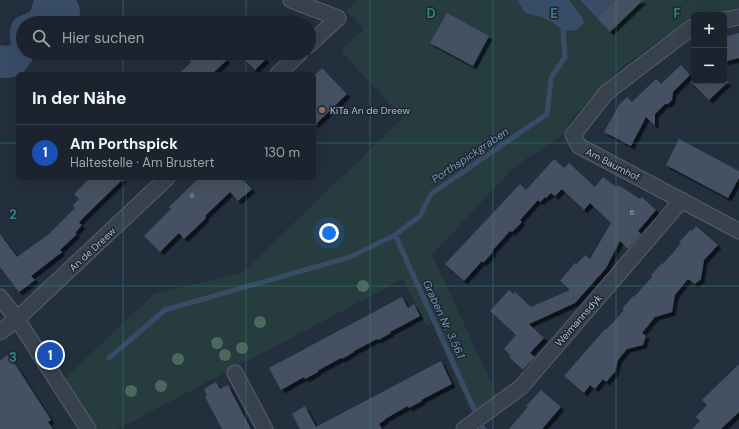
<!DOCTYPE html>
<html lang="de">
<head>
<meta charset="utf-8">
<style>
	body { margin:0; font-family:"DM Sans",sans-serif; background:#282f3a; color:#f1f3f6 }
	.controls { position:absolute; right:12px; top:12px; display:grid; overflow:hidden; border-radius:6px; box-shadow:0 4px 16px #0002 }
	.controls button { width:36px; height:36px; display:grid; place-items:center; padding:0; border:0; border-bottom:1px solid #39404a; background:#1b232e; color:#f1f3f6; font:20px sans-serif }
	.you { position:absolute; left:329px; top:233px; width:14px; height:14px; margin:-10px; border:3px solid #fff; border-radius:50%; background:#1a73e8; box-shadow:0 0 0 6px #1a73e833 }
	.badge { display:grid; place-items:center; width:26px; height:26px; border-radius:50%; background:#8ab4f8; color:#fff; font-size:13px; font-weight:700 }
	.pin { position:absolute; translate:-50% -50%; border:2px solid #fff; box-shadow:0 1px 4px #0006 }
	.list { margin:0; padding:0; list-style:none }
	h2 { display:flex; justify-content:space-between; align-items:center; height:52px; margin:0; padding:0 16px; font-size:17px }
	h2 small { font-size:13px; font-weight:400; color:#a0a4aa }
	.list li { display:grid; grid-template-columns:26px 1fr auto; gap:12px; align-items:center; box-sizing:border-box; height:56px; padding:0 16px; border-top:1px solid #39404a }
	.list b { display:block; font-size:15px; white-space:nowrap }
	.list p { margin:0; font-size:13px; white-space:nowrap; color:#a0a4aa }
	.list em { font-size:13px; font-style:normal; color:#a0a4aa }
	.icon { flex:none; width:22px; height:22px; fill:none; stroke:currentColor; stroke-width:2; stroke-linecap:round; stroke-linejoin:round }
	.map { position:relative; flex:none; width:739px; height:429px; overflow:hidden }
	.search { position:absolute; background:#1b232e; box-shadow:0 4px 16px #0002; left:16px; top:16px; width:300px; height:44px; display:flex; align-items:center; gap:10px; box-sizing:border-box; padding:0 14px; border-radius:22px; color:#a0a4aa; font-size:15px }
	.panel { position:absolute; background:#1b232e; box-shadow:0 4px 16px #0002; left:16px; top:72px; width:300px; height:108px; border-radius:6px }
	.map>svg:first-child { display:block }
</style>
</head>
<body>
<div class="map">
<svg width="739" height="429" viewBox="0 0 739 429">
	<defs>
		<filter id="shadow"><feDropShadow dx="3.5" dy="3.5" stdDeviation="0" flood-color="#0009"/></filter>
	</defs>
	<rect width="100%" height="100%" fill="#242f3e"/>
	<path fill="#263c3f" d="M358,0H517L525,13L546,19L563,30L571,32L577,10L569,0H580L612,34L616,29L615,28L643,0H739V8L712,15H694V20L658,41L617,71L571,119L566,133L515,166L432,255L498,397L473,416L432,323L426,325L403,279L118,429H97L65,378L154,294L242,273L403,118L341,51L364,29L346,11Z"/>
	<path fill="#394c67" d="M34,0H76C81,8 82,16 75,23H23V53H36L32,61L22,74H18V76L8,78H0V45L6,46L11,44C10,35 8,22 18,17C22,15 26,14 30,12Z
		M517,0H569L582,17L584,23C569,40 560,26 546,19C539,16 531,15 525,13Z
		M580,0H615L597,18Z"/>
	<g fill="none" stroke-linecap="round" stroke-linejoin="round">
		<path stroke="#394c67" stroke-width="5" d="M395,235L475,411
			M109,358L165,310L350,257L395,235L420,216L431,194L547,114L551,78L565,57L563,30L564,23
			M483,428L484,429"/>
	</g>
	<path fill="#455162" filter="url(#shadow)" d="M615,0H643L610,32L597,18Z
		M447,13L489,36L473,66L430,43Z
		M739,33V58L724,62V37Z
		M183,53H221L227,60L212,74H179L191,62Z
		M238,53H260L266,59L255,70Z
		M681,65L690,75L673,92L672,100L668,104H665L655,114V126L646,117L631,146L604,132L619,105L627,97L632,102L656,79L661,84Z
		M322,68L347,94L314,126V76Z
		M690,81H729L709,100Z
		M679,139L739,171V178L728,198L666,165Z
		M554,159L564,168L569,163L595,187L603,177L616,187L618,185L640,199L642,197L656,210L638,231L641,234L628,249L620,241L606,268L575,303L529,324L544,338L530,353L535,357L523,370L509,357L511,356L504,349L516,335L490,311L509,290L513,294L515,292L531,307L570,290L560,281L575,263L577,264L585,255L590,259L611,223L590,203L584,210L562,189L555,196L551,193L546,198L545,197L540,202L538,200L520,220L522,222L512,232L510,231L492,251L493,252L483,263L482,261L464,281L445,264L520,184L526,190Z
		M90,178H124L81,220L79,223L82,225L75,233L77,234L60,250L62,252L31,276L35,280L19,292L0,267V234L17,257L49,234L75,208L73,205L79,199L74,194Z
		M199,178H245L243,180L252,189L238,201L230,192L205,216L206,218L184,239L179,233L160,252L144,236L171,209L169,207Z
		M696,226L718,245L704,260L701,279L695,284L688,279L675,295L672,312L655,317L642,333L646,336L643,345L627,349L618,360L615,372L606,382L603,379L595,389L590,385L584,393L564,376L605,329L606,330L624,310L622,309L633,296L634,297L644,286L652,277L651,275L662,263L663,264L672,254L681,243L679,242L685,236L690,230L692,231Z
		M402,297L408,308L414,304L420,316L390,332L391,333L378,340L377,339L354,351V352L342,359L341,358L317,371L318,372L305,379L304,377L281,390L269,368Z
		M7,355L17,367L51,420L48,422L53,429H0V361Z
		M441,361L452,384L421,400L422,401L409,408L408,406L385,419V420L379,424L382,429H300L292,414L305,406L316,427Z
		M739,364V412L721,429H692L700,421L696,417L707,405L702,400Z
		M216,382L220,389L228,385L251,429H222L205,397L207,396L204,389Z
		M541,390L561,407L542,429H509L528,407L526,406Z"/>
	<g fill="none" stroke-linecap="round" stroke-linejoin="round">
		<defs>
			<path id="street" d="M291,0L338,18L309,45
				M724,20L739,17
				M694,27L691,28L606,93L573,135L579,146L739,231
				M278,74L300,53
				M0,297L17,319L88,429
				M0,332L17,319L167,178
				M235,373L265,429
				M464,429L521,387L682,200"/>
		</defs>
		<use href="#street" stroke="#565f6c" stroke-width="17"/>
		<use href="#street" stroke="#38414e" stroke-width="15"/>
	</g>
	<g fill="#4b6a5d">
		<circle cx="363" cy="286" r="6"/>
		<circle cx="260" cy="322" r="6"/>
		<circle cx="217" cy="343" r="6"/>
		<circle cx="242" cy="348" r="6"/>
		<circle cx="225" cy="355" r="6"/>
		<circle cx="178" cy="359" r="6"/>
		<circle cx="161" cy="386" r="6"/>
		<circle cx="131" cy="391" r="6"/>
	</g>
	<path fill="none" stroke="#308480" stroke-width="1" stroke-opacity="0.55" d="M123,0V23M246,0V23M370,0V429M493,0V429M616,0V429M123,53V74M246,53V74M0,143H18M314,143H739M123,178V429M246,178V429M0,286H739"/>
	<circle fill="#8d6e63" stroke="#1d2633" stroke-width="1.5" cx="322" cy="110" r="4"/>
	<g text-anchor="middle" stroke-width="3" stroke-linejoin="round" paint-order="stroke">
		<g font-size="8" fill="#98a1af">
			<text x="192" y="198">8</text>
			<text x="632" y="215">6</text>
		</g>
		<g font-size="10" fill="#b4bcc9" stroke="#1d2633" text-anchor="start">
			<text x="330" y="114">KiTa An de Dreew</text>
		</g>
		<g font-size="10" fill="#b4bcc9" stroke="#1d2633">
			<text transform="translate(613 164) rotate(27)" y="4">Am Baumhof</text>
			<text transform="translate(92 249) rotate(-43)" y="4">An de Dreew</text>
			<text transform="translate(578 320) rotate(-49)" y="4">Weimannsdyk</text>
		</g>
		<g font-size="11" font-style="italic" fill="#7c92b1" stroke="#1d2633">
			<text transform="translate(470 155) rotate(-34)" y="4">Porthspickgraben</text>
			<text transform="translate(444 319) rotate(65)" y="4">Graben Nr. 3.56.1</text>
		</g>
	</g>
	<g font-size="13" text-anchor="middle" font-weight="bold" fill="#308480" stroke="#1d2633" stroke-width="3" stroke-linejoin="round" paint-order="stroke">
		<text x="431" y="18">D</text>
		<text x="554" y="18">E</text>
		<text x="677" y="18">F</text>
		<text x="13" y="219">2</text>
		<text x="13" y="362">3</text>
	</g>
</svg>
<div class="controls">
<button>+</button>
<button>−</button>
</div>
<div class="you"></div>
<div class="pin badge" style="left:50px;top:355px;background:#1a4fb4">1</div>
<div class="search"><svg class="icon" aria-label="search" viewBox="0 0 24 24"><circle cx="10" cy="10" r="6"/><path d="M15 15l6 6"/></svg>Hier suchen</div>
<section class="panel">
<h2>In der Nähe<small></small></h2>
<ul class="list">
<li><span class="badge" style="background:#1a4fb4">1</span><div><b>Am Porthspick</b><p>Haltestelle · Am Brustert</p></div><em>130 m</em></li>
</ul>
</section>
</div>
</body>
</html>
